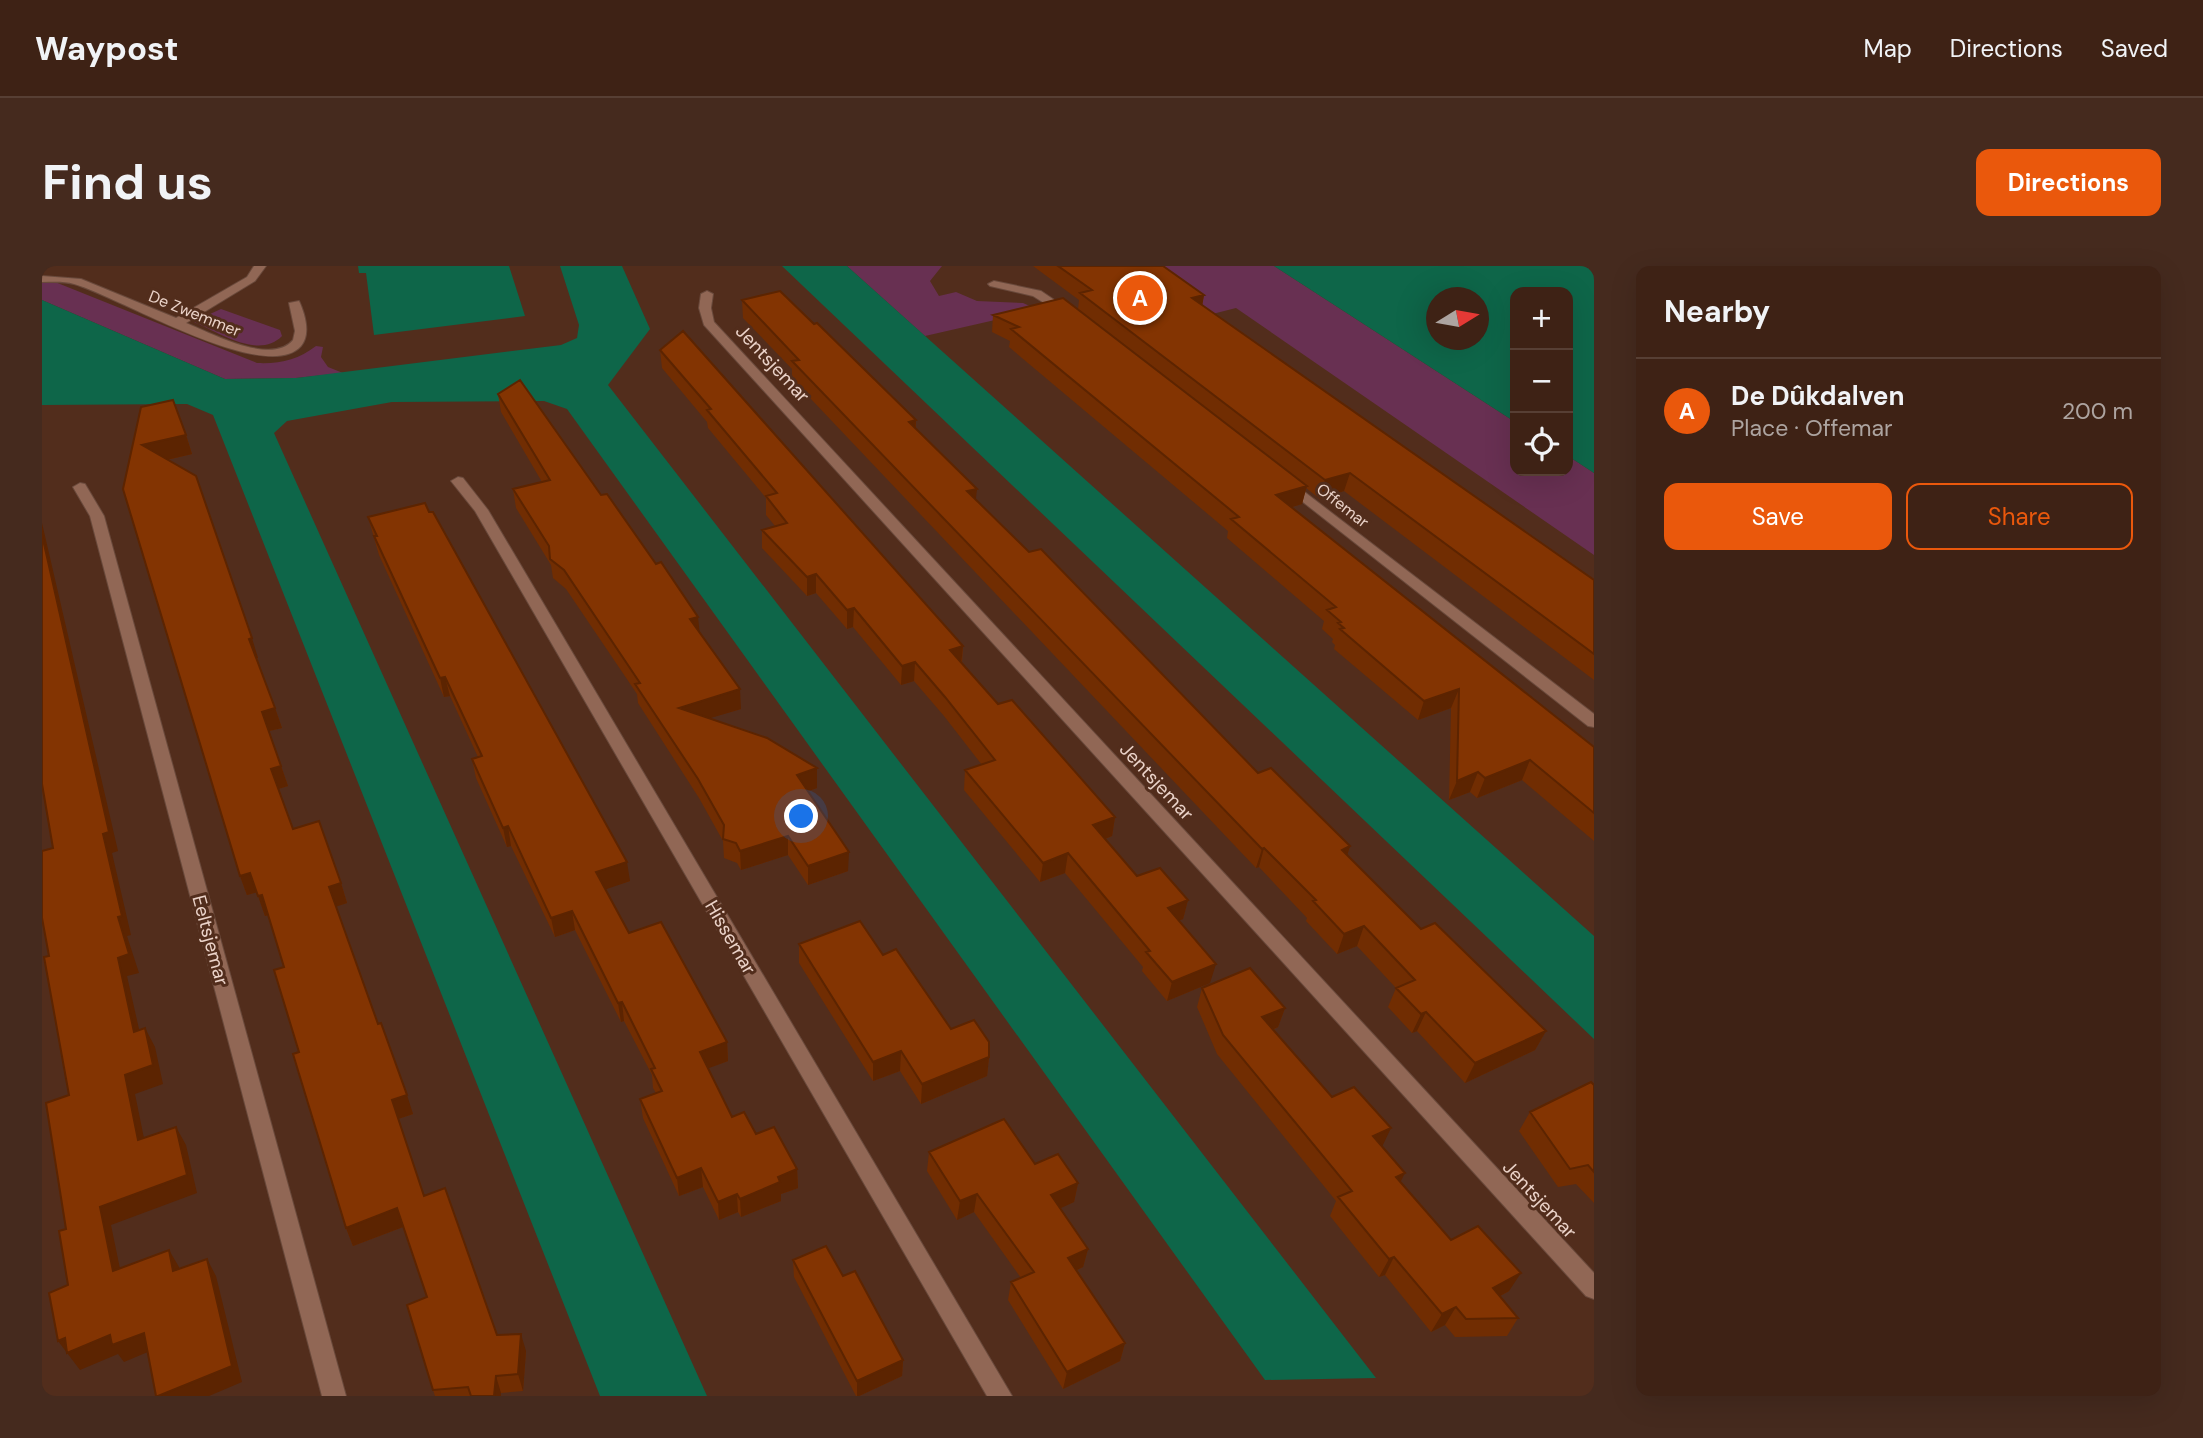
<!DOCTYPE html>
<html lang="en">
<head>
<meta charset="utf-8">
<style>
	body { margin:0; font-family:"DM Sans",sans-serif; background:#452a1e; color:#f1f3f6 }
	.controls { position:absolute; right:21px; top:21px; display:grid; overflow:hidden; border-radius:14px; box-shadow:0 7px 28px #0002 }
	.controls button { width:63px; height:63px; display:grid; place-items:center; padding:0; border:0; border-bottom:2px solid #573f34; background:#3e2215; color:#f1f3f6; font:35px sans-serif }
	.compass { position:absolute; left:1384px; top:21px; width:63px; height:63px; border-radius:50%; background:#3e2215; box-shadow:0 7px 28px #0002; rotate:79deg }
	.you { position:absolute; left:760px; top:551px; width:24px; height:24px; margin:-18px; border:5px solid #fff; border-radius:50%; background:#1a73e8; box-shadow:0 0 0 10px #1a73e833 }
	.badge { display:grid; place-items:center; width:46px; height:46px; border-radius:50%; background:#ea580c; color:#fff; font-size:23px; font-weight:700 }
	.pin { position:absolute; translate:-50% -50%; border:4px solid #fff; box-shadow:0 2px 7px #0006 }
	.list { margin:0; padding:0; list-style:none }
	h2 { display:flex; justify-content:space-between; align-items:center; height:91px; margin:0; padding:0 28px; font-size:30px }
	h2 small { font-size:23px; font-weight:400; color:#ada4a0 }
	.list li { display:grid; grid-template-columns:46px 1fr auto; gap:21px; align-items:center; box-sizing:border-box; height:105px; padding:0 28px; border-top:2px solid #573f34 }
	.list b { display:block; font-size:26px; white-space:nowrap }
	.list p { margin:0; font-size:23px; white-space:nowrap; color:#ada4a0 }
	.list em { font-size:23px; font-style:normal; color:#ada4a0 }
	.actions { display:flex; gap:14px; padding:21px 28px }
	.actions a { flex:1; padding:16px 0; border:2px solid #ea580c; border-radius:14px; text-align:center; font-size:24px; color:#ea580c }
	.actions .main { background:#ea580c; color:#fff }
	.icon { flex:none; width:38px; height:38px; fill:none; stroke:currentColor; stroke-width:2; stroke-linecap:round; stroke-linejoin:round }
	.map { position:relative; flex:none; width:1552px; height:1130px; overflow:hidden; border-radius:14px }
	header { display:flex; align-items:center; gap:42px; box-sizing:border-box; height:98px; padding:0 35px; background:#3e2215; border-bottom:2px solid #573f34 }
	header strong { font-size:33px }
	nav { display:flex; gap:38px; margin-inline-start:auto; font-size:24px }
	.intro { display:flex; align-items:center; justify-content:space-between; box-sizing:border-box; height:168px; padding:0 42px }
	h1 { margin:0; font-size:49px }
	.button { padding:18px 32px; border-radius:14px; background:#ea580c; color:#fff; font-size:24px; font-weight:700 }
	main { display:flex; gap:42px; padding:0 42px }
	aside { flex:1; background:#3e2215; border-radius:14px; box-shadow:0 7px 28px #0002 }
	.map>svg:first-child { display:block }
</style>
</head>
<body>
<header>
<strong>Waypost</strong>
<nav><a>Map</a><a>Directions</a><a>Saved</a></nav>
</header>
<div class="intro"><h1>Find us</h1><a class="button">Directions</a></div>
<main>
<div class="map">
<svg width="1552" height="1130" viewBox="0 0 1552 1130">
	<rect width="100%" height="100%" fill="#522d1c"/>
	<path fill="#683052" d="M805,0H900L888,15L897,30L914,26L935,35L981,37L997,44L883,70Z
		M1102,0H1232L1473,156V205H1526V190L1552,207V289L1194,42L1072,73Z
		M13,16L215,97C238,98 256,94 274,80L281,81L279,91L286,101L301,107L254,112L183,113L0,34V17Z
		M179,43L238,64L240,70C217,94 176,66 152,56L164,47L168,48Z"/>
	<path fill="#0e6649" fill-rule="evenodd" d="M316,0H467L483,50L332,69L324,7H317Z
		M518,0H580L608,63L566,119L1334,1112L1223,1114L525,143L502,135L350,136L245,155L232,167L665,1130H558L171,149L145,138L0,139V34L183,113L254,112L519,79L535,72L537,59Z
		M740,0H805L1552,670V773Z
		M1232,0H1552V207L1526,190V26H1473V156ZM1394,32H1436V74H1394Z"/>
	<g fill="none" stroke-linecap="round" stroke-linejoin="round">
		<defs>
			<path id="minor" d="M212,0H224L213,15L144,57C169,67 230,100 251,74L253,65L247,37L257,35C263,48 269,68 259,80C224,120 76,30 32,18C22,15 11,16 0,16V10L39,13L134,52L205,11Z
				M952,15L999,25L1033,48L1023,50L991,30L948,20L946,18Z
				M665,25L671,28L669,42L672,56L1552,1007V1033L1544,1030L662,59L657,42L659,28Z
				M416,211L421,212L446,244L970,1130H945L433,245L409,215Z
				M1243,211L1552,448V461L1546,460L1238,218L1236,215Z
				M38,217L43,218L62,250L304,1130H280L48,250L31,221Z"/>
		</defs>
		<use href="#minor" stroke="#69493b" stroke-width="2"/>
		<use href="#minor" fill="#916755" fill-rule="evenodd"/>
	</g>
	<path fill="#712d02" d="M991,0H1121L1162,29L1160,39L1552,314V414L1302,225L1278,233L1264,222L1260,238L1250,241L1552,481V575L1480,514L1435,532L1428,526L1407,534L1409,442L1376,454L1292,383L1293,379L1290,376L1291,373L1280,363L1282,355L1185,272L1186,265L967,81L968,75L950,66L951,49L1036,43L1037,34Z
		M700,34L874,154V162L934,234L1216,507L1308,580L1305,589L1379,663L1504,765L1493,784L1423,817L1375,765L1370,767L1346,741L1354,722L1315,680L1295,688L1264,655L1265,652L1217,601L1214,602L750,113V103L701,52Z
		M618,84L921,380L920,397L956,438L1073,551L1070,570L1063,573L1095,610L1146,634L1141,653L1137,654L1168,717L1125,735L1100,705L1101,701L1023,607L998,616L922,524L923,504L940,499L902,450L872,415L859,419L811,361L805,363L774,327L765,330L720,282V264L733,260L724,249V232L666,162L665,156L620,102Z
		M456,128L559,229L657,367L699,443L667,452L775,522L766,525L806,605L766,619L746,589L699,604L695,597L682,592L681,575L657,532L596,437L595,428L524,323L511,312L509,299L474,242L471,223L500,216L459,146Z
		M99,141L144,169L150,188L125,194L216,392H215L240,462L227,465L246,520L236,523L251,563L299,617L305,637L294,640L336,758L371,848L356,853L382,930L455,1069L484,1085L481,1125L459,1127V1130H393L391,1124L385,1031L361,961L311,980L304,962L257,786L242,701L226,649L223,650L215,626L205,629L198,610Z
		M326,251L588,615L563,623L587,667L685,776L686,795L666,802L690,851L714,868L755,903L756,922L739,928V935L699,951L696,946L677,954L661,921L637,930L601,852L598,833L614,827L611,822L610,809L582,755L579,756L533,664L513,671L469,580L465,581L434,512L430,493L436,491L408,430L402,431L337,289Z
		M757,678L841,689L909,763L947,791L945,810L879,838L858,805L831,815L757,697Z
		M1160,722L1243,742L1236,761L1231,764L1290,831L1340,881L1358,915L1409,974L1467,1025L1458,1030L1476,1052L1465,1070L1413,1071L1403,1059L1389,1066L1343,1009L1337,1011L1288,950L1294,935L1175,788L1155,741Z
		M1552,819V937L1534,918L1516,921L1477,865L1488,846Z
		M887,886L993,898L1036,917L1032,936L1018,942L1046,983L1041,1001L1035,1004L1083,1077L1078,1095L1021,1123L966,1034L969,1016L979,1012L932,946L915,954L885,905Z
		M751,994L801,1010L861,1094L860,1110L817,1130H814L752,1011Z"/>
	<path fill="#5c2401" d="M1162,29L1159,47L1150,32Z
		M874,154L873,172L867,156Z
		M144,169L150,188L107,198L100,179Z
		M1308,207L1302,225L1278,233L1283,214Z
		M1265,220L1260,238L1230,247L1234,229Z
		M935,223L933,241L925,225Z
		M0,257L76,585L70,587L89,669L85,670L97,707L85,710L102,785L92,766L76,692V651L61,568L0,269Z
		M774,308V327L765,330V311Z
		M812,342L811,361L805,363V344Z
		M656,351L658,370L648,353Z
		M210,372L216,392H214L207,373Z
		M921,380L919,399L908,384Z
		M873,396L872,415L859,419L860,400Z
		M403,411L408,430L402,431L398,412Z
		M698,423L699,443L638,461L637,442Z
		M1417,423L1409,442L1376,454L1382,435Z
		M233,442L240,462L227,465L220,446Z
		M1488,494L1480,514L1435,532L1443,512Z
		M239,500L246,520L236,523L229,503Z
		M775,502V522L755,529V509Z
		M1436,506L1428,526L1407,534L1415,515Z
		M1073,551L1070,570L1048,579L1051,559Z
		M466,560L469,580L465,581L461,562Z
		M746,570V589L699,604L698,585Z
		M1308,580L1302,600L1300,584Z
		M1222,582L1217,601L1214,602L1220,583Z
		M807,586L806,605L766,619V600Z
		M1026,587L1023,607L998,616L1001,597Z
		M585,596L588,615L556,626L554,606Z
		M208,607L216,626L205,629L198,610Z
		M299,617L305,637L293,641L287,621Z
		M220,629L227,649L223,650L216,630Z
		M1146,634L1141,653L1121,661L1126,642Z
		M530,645L533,664L513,671L509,652Z
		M1322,660L1315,680L1295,688L1302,668Z
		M1174,698L1168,717L1125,735L1130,716Z
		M580,736L582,755L579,756L576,737Z
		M1243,742L1236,761L1214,771L1220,751Z
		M1384,746L1375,765L1370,767L1379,748Z
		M103,762L113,781L121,818L93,828L106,892L96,874L83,809Z
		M1504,765L1493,784L1423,817L1433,797Z
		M685,776L686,795L659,805L658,786Z
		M859,785L858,805L831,815V796Z
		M947,791L945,810L879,838L880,818Z
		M365,829L371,848L356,853L350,834Z
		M134,861L144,879L155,927L69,959L82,1022L71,1005L58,941Z
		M1349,862L1340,881L1331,870Z
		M659,902L661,921L637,930L635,912Z
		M755,903L756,922L739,928V935L699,951L698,933L736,911Z
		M1363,907L1354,925V911Z
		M1036,917L1032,936L1006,948L1009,929Z
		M695,928L696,946L677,954L676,936Z
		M935,928L932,946L915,954L918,935Z
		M355,942L361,961L311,980L304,962Z
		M1046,983L1041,1001L1022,1010L1026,992Z
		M127,984L137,1001L141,1023L131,1005Z
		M1352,991L1343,1009L1337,1011L1347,993Z
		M165,993L174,1010L200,1116L167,1130H116Z
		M1479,1007L1467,1025L1440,1040L1451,1022Z
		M1414,1041L1403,1059L1389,1066L1400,1048Z
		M102,1067L113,1083L82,1096L76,1088L38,1104L16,1075L23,1072Z
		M479,1068L484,1085L481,1125L476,1108Z
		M1083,1077L1078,1095L1021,1123L1025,1106Z
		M861,1094L860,1110L817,1130H815V1115Z
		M454,1110L459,1127V1130H452Z"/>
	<path fill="#833402" stroke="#5c2401" stroke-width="2" d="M1016,0H1121L1162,29L1150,32L1552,314V388L1308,207L1283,214L1038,27L1050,24Z
		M738,25L772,58L775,57L874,154L867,156L935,223L925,225L987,286L999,283L1216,507L1229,502L1308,580L1300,584L1379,663L1393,657L1504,765L1433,797L1384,746L1379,748L1354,722L1373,714L1322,660L1302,668L1271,635L1274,634L1222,582L1220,583L750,95L757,94L700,34Z
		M1021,32L1265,220L1234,229L1552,481V547L1488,494L1443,512L1436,506L1415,515L1417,423L1382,435L1298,363L1302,362L1296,357L1299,356L1285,344L1294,341L1189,253L1197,251L969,63L977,61L951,49Z
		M641,65L921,380L908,384L956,438L970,434L1073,551L1051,559L1095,610L1118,602L1146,634L1126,642L1174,698L1130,716L1104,686L1108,685L1026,587L1001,597L923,504L953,494L903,431L873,396L860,400L812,342L805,344L774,308L765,311L720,264L745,257L724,230L735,227L665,144L669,143L618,84Z
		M478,114L559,229L565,228L614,298L619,296L656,351L648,353L698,423L637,442L725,472L775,502L755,509L807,586L766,600L746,570L698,585L694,577L681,573L682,559L656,513L593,418L598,417L522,304L508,293L507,280L471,223L508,214L456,128Z
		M131,134L144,169L100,179L154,210L210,372L207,373L233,442L220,446L239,500L229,503L251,563L277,555L299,617L287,621L336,758L339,757L365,829L350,834L382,930L403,922L455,1069L479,1068L476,1108L454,1110L452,1130H429L426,1121L391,1124L365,1039L385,1031L355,942L304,962L251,788L257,786L232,704L242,701L220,629L216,630L208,607L198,610L81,223L99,141Z
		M383,237L387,246H391L585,596L554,606L587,667L619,656L685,776L658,786L690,851L702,846L714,868L732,861L755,903L736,911L738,916L698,933L695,928L676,936L659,902L635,912L598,833L620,825L609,803L613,802L580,736L576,737L530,645L509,652L466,560L461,562L430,493L440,490L403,411L398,412L332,270H335L326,251Z
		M0,269L67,566L61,568L80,650L76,651L87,688L76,692L92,766L103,762L111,799L83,809L96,874L134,861L145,909L58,941L71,1005L127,984L131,1005L165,993L190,1100L116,1130H114L102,1067L70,1079L68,1069L25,1087L23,1072L16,1075L7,1027L26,1019L17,965L24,963L4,837L27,829L2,691L7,690L0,652V585L11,582L0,518Z
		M818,655L841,689L854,683L909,763L932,754L947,776V791L880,818L859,785L831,796L757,678Z
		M1208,702L1243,742L1220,751L1290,831L1312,821L1349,862L1331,870L1363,907L1354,911L1409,974L1436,960L1479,1007L1451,1022L1476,1052L1424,1053L1414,1041L1400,1048L1352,991L1347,993L1296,931L1310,925L1181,769L1160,722Z
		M1549,816L1552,819V906L1546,899L1528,903L1488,846Z
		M962,853L993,898L1016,888L1036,917L1009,929L1046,983L1026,992L1083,1077L1025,1106L969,1016L992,1006L935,928L918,935L887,886Z
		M784,980L801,1010L813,1005L861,1094L815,1115L751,994Z"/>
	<g text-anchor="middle" stroke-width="6" stroke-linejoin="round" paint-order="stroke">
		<g font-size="16" fill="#ebd3c9" stroke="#522d1c">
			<text transform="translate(153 47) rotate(22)" y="6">De Zwemmer</text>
			<text transform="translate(1301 239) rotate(38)" y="6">Offemar</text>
		</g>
		<g font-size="19" fill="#ebd3c9" stroke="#522d1c">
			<text transform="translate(731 97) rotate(47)" y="7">Jentsjemar</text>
			<text transform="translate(1115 515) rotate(47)" y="7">Jentsjemar</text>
			<text transform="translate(689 671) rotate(60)" y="7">Hissemar</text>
			<text transform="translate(169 674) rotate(75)" y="7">Eeltsjemar</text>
			<text transform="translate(1498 933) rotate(47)" y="7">Jentsjemar</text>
		</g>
	</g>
</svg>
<div class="controls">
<button>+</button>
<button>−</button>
<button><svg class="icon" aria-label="locate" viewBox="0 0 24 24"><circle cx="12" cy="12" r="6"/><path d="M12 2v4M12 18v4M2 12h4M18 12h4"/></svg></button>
</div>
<svg class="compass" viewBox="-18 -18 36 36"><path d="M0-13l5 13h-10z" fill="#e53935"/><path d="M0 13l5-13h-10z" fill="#ada4a0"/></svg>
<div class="you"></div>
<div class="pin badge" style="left:1098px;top:32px">A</div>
</div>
<aside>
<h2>Nearby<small></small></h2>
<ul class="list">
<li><span class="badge">A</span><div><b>De Dûkdalven</b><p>Place · Offemar</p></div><em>200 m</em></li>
</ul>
<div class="actions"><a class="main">Save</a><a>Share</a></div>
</aside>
</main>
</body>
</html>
